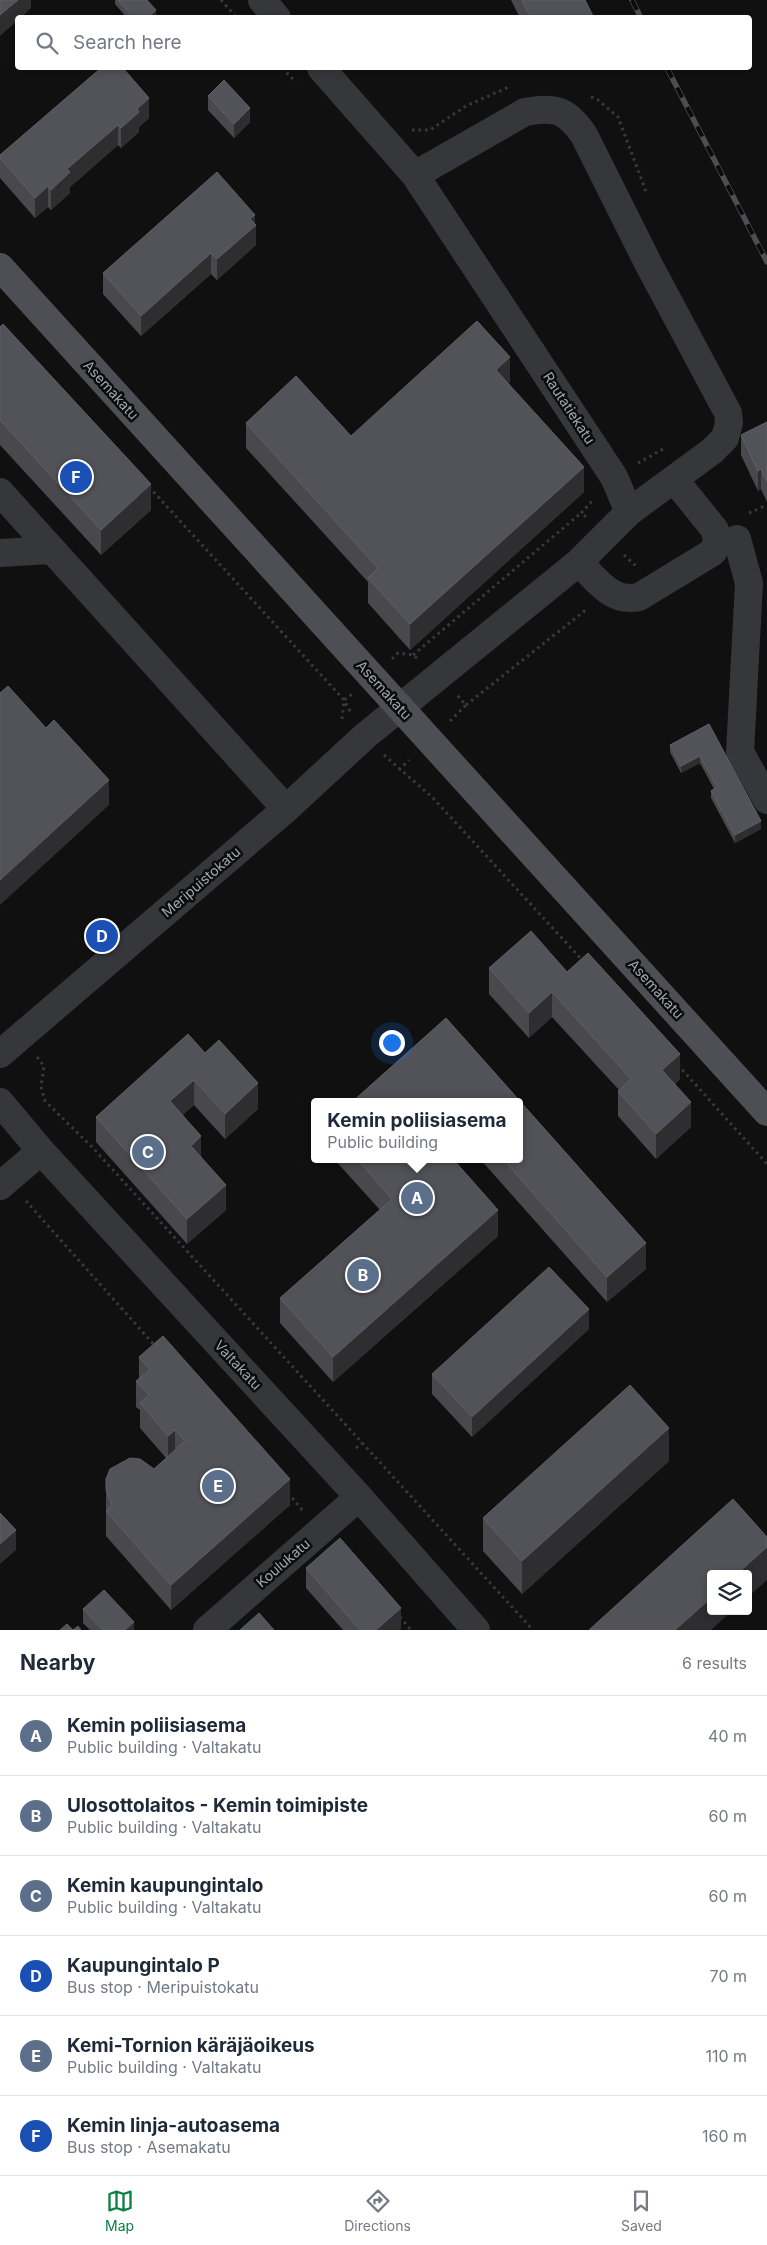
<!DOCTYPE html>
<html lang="en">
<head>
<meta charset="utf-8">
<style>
	body { margin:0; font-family:Inter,sans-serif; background:#f2f2f3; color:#1f2937 }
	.controls { position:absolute; right:15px; bottom:15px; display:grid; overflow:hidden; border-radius:5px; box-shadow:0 2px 8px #0003 }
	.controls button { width:45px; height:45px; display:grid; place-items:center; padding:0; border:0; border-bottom:1px solid #e0e1e3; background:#fff; color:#1f2937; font:25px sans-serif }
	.you { position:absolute; left:391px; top:1042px; width:18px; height:18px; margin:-12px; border:4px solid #fff; border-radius:50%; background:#1a73e8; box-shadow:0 0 0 8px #1a73e833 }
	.badge { display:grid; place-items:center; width:32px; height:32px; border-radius:50%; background:#0b8043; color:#fff; font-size:16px; font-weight:700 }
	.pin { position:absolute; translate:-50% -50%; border:2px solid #fff; box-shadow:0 1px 5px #0006 }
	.popup { position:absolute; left:311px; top:1098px; width:212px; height:65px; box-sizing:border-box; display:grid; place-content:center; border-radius:5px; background:#fff; filter:drop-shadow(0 1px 4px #0005); font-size:16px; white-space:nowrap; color:#747a83 }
	.popup b { font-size:19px; color:#1f2937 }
	.popup::after { content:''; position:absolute; left:50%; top:100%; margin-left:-10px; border:10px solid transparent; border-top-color:#fff }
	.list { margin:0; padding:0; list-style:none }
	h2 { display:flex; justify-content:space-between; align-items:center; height:65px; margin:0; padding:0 20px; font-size:21px }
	h2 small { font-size:16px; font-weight:400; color:#747a83 }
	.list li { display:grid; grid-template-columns:32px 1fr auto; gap:15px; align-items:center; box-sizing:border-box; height:80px; padding:0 20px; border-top:1px solid #e0e1e3 }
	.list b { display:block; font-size:19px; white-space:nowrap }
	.list p { margin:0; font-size:16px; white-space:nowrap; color:#747a83 }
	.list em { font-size:16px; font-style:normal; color:#747a83 }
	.icon { flex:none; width:28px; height:28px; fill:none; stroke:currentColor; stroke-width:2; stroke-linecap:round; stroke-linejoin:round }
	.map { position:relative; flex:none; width:767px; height:1630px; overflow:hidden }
	.search { position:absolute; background:#fff; box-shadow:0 2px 8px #0003; left:15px; right:15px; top:15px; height:55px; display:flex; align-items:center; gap:12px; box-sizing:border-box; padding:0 18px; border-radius:5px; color:#747a83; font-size:19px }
	.sheet { height:545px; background:#fff }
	nav { display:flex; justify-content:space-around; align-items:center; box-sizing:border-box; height:70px; border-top:1px solid #e0e1e3; background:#fff; font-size:14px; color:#747a83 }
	nav a { display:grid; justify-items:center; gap:2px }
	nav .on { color:#0b8043 }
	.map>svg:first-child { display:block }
</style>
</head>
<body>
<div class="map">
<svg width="767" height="1630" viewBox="0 0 767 1630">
	<rect width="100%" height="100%" fill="#101011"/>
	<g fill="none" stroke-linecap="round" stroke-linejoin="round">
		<path stroke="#393a3e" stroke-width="3" stroke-dasharray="2.5 4" stroke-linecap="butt" d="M221,0L237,18
			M282,68L296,82
			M591,97L598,100L618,117L647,194
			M412,130H430L466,106L509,87
			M638,463L665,448
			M149,487L344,700L351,713
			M749,513L767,505
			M586,517L581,513L593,500
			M624,555L636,566
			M413,655L581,513
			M392,659L398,653L413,655L418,659
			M466,705L587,609
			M342,719L344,700L352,694
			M450,721L466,705L457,695
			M384,755L433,798L582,960
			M399,770L409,760
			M37,1057L44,1066L41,1087L45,1101L92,1147L533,1630
			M678,1065L767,1164
			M26,1201L156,1347
			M356,1448L362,1443
			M288,1493L303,1511
			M400,1617L411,1630"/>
		<path stroke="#36373a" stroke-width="28" d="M262,0L277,18
			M321,68L415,175L614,477L629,512
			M0,492L286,809
			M737,539L749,583L740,752L767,800
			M0,553L50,550
			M579,562C596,580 612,603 639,597L713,552L717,541L715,530L674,479
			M0,1054L286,809L365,736L579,562L629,512L712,451L725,438L729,423L728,413L649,265L584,135C567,110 555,106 525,112L415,175
			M0,1102L41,1151L359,1497L476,1630
			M0,1186L41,1151
			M207,1630L359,1497"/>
		<path stroke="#4e4f54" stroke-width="28" d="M0,267L767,1112"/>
		<defs>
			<path id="rail" d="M632,0L641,18
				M667,68L767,262"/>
		</defs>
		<use href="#rail" stroke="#4c4e52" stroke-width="5.5"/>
		<use href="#rail" stroke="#0b0b0c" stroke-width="4" stroke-dasharray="11" stroke-linecap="butt"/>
	</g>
	<path fill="#49494d" d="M115,0H147L156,17L127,18L115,4Z
		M511,0H585L594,18H520Z
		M101,68L149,118L139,127V132L121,148L118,145L70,187V193L51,210L48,207L35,218L0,178V155Z
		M208,96L250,122L234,138L208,110Z
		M255,224L256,245L217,280L211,274L141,336L103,294V273Z
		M0,327L151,510L101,555L0,445Z
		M510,382L508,383L584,492L410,650L368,603V582L246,448V423L351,436Z
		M767,422V502L761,489L758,491L741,455V435Z
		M709,724L761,829L735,843L711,798V791L714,789L700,763L681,773L670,752V745Z
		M489,968L567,972L680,1079L675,1084L691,1127L656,1159L618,1116V1091L619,1090L552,1017L529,1038L489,994Z
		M446,1018L646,1269L607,1302L480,1159H520Z
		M205,1053L258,1109L225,1139L194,1105L182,1115L226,1210L187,1244L96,1142V1117Z
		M334,1159H457L454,1161L498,1236L333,1382L280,1323V1298L380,1210Z
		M589,1329L472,1437L432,1394V1374Z
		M139,1357L290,1505L171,1610L106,1536V1479L154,1469L166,1458L140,1428V1410L136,1407V1381L139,1379Z
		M669,1461L522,1594L483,1551V1518Z
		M306,1568L401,1628L399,1630H343L306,1588Z
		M83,1609L134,1630H90L83,1623Z"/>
	<path fill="#2e2e31" d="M18,0H31V8L21,18H18V20L0,36V15Z
		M156,10V18H147Z
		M149,98V118L139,127V132L121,148V128L137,109Z
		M250,108V122L234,138V124Z
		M118,125V145L70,187V193L51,210V190L67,169Z
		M48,186V207L35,218V198Z
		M255,215V226L256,225V245L217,280V259L250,219Z
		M211,253V274L141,336V316Z
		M510,357V382L496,395V370Z
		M584,467V492L410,650V624Z
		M761,469V489L758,491V471Z
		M151,484V510L101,555V530Z
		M700,756V763L681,773V766Z
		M109,780V805L0,905V880Z
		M761,821V829L735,843V835Z
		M552,992V1017L529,1038V1013Z
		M680,1054V1079L662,1096V1070Z
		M194,1080V1105L170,1127V1101Z
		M258,1083V1109L225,1139V1114Z
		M691,1102V1127L656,1159V1134Z
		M201,1136V1162L191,1146Z
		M226,1185V1210L187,1244V1219Z
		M498,1210V1236L333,1382V1357Z
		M646,1243V1269L607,1302V1277Z
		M589,1309V1329L472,1437V1417Z
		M669,1428V1461L522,1594V1561Z
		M175,1430V1455L168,1461V1436Z
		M290,1479V1505L171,1610V1585Z
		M16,1530V1550L0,1564V1544Z
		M767,1547V1580L748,1597V1574H737Z
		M711,1598V1611H732L711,1630H675Z
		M401,1608V1628L399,1630H376Z
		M134,1622V1630H125Z"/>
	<path fill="#525358" stroke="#5f6066" d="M0,0H18L0,15Z
		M118,0H147L156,10L147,18H134Z
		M522,0H585L594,18H531Z
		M101,68H123L149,98L137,109L139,112L121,128L118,125L67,169L70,172L51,190L48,186L35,198L0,158V155Z
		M224,80L250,108L234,124L208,96Z
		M217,172L255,215L250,219L256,225L217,259L211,253L141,316L103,273Z
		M477,321L510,357L496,370L584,467L410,624L368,578L378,568L246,423L296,376L351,436Z
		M3,324L151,484L101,530L0,420V327Z
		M767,422V482L761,469L758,471L741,435Z
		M8,686L46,728L54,720L109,780L0,880V693Z
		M709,724L761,821L735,835L711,791L717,787L700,756L681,766L670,745Z
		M531,931L567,972L588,953L680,1054L662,1070L691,1102L656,1134L618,1091L631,1079L552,992L529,1013L489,968Z
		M446,1018L646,1243L607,1277L503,1159H520V1102H352Z
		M188,1034L205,1053L219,1040L258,1083L225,1114L194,1080L170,1101L201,1136L191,1146L226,1185L187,1219L96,1117Z
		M357,1159H453L498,1210L333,1357L280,1298L392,1199Z
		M549,1267L589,1309L472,1417L432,1374Z
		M163,1336L290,1479L171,1585L106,1511L112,1505L106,1490V1479L110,1469L130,1458L140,1459L154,1469L185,1441L175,1430L168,1436L140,1403L149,1395L136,1381L150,1370L139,1357Z
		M630,1385L669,1428L522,1561L483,1518Z
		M733,1499L767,1537V1547L737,1574H711V1598L675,1630H589Z
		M0,1513L16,1530L0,1544Z
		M340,1538L401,1608L376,1630H360L306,1568Z
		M104,1590L134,1622L125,1630H103L83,1609Z
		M259,1613L274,1630H240Z
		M67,1624L73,1630H60Z
		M78,1626L81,1630H73Z"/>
	<g text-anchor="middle" stroke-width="5" stroke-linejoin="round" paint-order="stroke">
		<g font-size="14" fill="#a3a6b0" stroke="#0b0b0c">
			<text transform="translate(111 390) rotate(48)" y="5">Asemakatu</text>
			<text transform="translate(569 408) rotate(57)" y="5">Rautatiekatu</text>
			<text transform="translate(384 690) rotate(48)" y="5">Asemakatu</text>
			<text transform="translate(201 882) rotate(-41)" y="5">Meripuistokatu</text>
			<text transform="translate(656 989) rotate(48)" y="5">Asemakatu</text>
			<text transform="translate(238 1365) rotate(47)" y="5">Valtakatu</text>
			<text transform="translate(283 1563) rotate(-41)" y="5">Koulukatu</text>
		</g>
	</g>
</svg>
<div class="controls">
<button><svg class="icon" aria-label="layers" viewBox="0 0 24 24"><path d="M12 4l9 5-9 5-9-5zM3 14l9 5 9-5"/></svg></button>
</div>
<div class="you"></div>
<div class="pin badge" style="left:417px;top:1198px;background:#5c6f8a">A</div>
<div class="popup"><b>Kemin poliisiasema</b>Public building</div>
<div class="pin badge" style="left:363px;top:1275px;background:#5c6f8a">B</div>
<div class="pin badge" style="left:148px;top:1152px;background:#5c6f8a">C</div>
<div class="pin badge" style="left:102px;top:936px;background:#1a4fb4">D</div>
<div class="pin badge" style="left:218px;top:1486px;background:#5c6f8a">E</div>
<div class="pin badge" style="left:76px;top:477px;background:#1a4fb4">F</div>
<div class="search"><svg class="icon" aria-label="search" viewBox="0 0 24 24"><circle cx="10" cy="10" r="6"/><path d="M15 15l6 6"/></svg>Search here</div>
</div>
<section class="sheet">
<h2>Nearby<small>6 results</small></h2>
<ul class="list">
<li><span class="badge" style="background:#5c6f8a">A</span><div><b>Kemin poliisiasema</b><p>Public building · Valtakatu</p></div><em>40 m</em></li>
<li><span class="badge" style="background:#5c6f8a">B</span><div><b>Ulosottolaitos - Kemin toimipiste</b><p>Public building · Valtakatu</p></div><em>60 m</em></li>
<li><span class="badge" style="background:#5c6f8a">C</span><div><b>Kemin kaupungintalo</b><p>Public building · Valtakatu</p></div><em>60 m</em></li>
<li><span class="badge" style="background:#1a4fb4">D</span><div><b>Kaupungintalo P</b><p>Bus stop · Meripuistokatu</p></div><em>70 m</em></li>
<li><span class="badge" style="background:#5c6f8a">E</span><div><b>Kemi-Tornion käräjäoikeus</b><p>Public building · Valtakatu</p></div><em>110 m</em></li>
<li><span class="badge" style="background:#1a4fb4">F</span><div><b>Kemin linja-autoasema</b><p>Bus stop · Asemakatu</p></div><em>160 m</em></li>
</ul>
</section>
<nav>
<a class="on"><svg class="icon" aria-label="map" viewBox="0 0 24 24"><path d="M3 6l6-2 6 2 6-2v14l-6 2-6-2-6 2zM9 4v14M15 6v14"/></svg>Map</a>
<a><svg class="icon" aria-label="directions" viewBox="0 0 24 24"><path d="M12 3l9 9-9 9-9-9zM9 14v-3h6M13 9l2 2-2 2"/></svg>Directions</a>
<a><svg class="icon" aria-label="saved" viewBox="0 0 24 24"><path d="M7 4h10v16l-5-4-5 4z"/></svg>Saved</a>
</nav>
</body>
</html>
